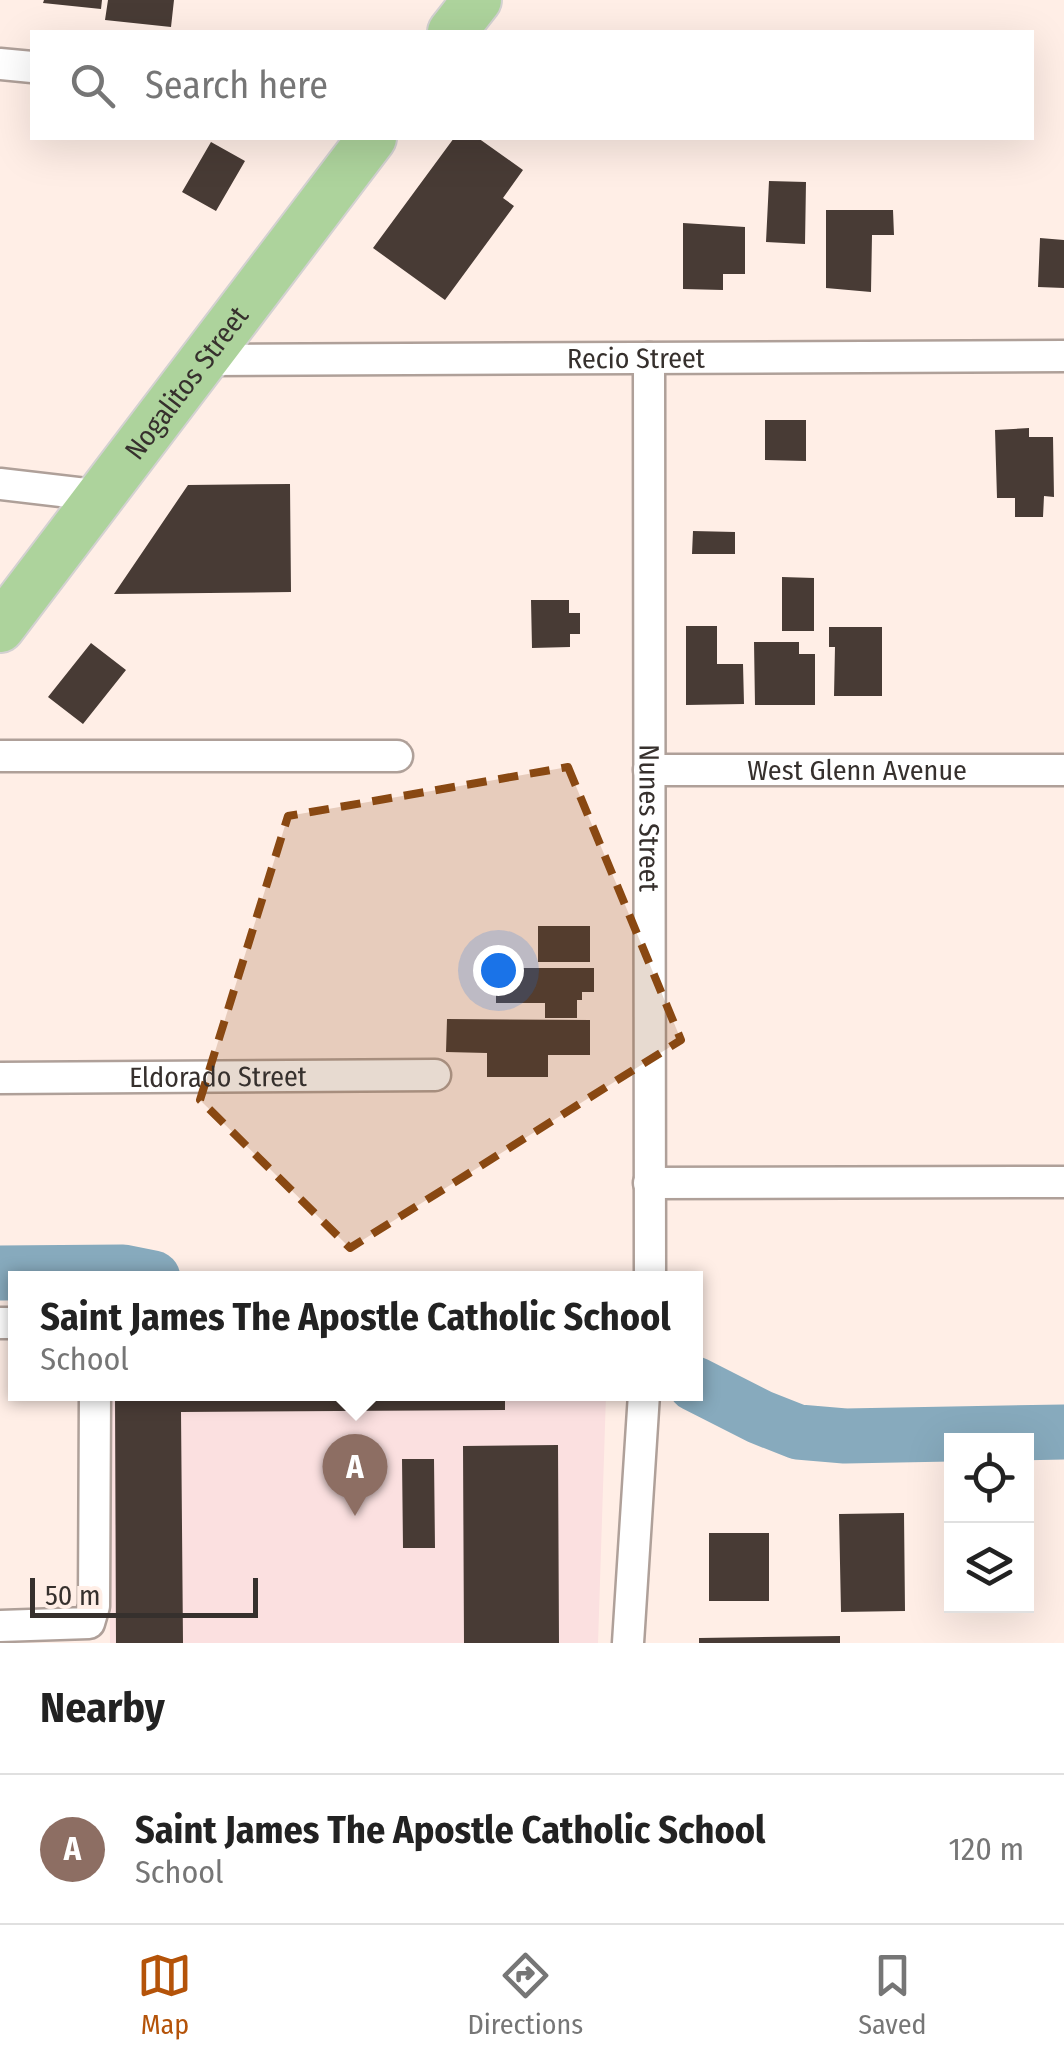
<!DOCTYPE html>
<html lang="en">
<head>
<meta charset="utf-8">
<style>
	body { margin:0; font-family:"Fira Sans Condensed",sans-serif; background:#f2f2f2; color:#222 }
	.controls { position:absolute; right:30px; bottom:30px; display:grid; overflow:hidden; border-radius:0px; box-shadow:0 10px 40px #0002 }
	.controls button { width:90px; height:90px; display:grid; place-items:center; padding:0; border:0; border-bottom:2px solid #e0e0e0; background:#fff; color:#222; font:50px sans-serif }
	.scale { position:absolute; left:30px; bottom:25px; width:228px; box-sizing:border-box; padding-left:10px; border:5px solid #36302d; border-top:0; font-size:28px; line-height:35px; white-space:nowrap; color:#36302d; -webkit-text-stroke:8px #ffeee6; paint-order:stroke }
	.you { position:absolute; left:498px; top:970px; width:35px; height:35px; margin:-25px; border:8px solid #fff; border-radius:50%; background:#1a73e8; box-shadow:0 0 0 15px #1a73e833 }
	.badge { display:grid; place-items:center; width:65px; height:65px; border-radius:50%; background:#b45309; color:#fff; font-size:32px; font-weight:700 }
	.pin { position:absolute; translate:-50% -82px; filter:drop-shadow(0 2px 5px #0008) }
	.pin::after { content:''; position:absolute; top:52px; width:35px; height:30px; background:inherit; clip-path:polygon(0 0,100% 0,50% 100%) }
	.popup { position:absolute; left:8px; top:1271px; width:695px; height:130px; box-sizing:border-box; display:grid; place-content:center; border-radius:0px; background:#fff; filter:drop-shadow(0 2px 8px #0005); font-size:32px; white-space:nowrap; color:#767676 }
	.popup b { font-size:38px; color:#222 }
	.popup::after { content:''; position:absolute; left:50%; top:100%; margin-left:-20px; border:20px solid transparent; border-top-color:#fff }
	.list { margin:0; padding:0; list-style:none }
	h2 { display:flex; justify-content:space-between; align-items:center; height:130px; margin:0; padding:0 40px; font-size:42px }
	h2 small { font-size:32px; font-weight:400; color:#767676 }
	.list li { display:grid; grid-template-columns:65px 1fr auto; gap:30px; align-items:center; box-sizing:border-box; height:150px; padding:0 40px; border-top:2px solid #e0e0e0 }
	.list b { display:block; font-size:38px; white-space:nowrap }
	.list p { margin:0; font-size:32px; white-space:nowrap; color:#767676 }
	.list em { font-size:32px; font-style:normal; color:#767676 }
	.icon { flex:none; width:55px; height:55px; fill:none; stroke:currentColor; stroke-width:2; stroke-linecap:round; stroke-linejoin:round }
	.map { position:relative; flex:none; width:1064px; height:1643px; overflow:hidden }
	.search { position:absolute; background:#fff; box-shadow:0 10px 40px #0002; left:30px; right:30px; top:30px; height:110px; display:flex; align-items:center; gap:25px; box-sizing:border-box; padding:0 35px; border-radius:0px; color:#767676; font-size:38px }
	.sheet { height:280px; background:#fff }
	nav { display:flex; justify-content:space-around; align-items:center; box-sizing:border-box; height:140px; border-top:2px solid #e0e0e0; background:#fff; font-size:28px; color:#767676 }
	nav a { display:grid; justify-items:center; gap:5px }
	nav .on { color:#b45309 }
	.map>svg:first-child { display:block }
</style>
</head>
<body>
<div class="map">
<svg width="1064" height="1643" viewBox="0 0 1064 1643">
	<rect width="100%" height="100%" fill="#ffeee6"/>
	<path fill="#fbe0e0" d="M108,1394H606L598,1643H110Z"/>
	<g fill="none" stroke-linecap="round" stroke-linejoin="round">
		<path stroke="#87aabd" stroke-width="55" d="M0,1273L123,1272L153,1278
			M695,1384L760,1417L798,1432L845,1436L1064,1432"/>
	</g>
	<path fill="#483b35" d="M44,0H102L101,9L43,3Z
		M108,0H174L171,27L105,20Z
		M454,138H478L523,170L503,198L514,206L445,300L373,248Z
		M211,142L245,161L216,211L182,192Z
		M769,181L806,182L805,244L766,242Z
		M826,210H893L894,235H872L871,292L826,288Z
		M683,223L745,227V274H723V290L683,289Z
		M1040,238L1064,240V288L1038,287Z
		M765,420H806V461L765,460Z
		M1029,428V437H1053L1054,497L1044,496L1043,517H1015V498H997L995,430Z
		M290,484L291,592L114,594L188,485Z
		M693,531L735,532V554H692Z
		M782,577L814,578V631H782Z
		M531,600H569V613H580V634H570V647L532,648Z
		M686,626H717V664H743L744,704L686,705Z
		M829,627H882V696H834L835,647H829Z
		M754,642H799V654H815V705H755Z
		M91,643L126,670L83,724L48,697Z
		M538,926H590V962H538Z
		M496,968H594V992H582V1000H577V1018H545V1003H496Z
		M447,1019L590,1020V1055H548V1077H487V1053L446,1052Z
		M115,1394H505V1410L181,1412L183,1643H116Z
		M558,1445L559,1643H464L463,1446Z
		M402,1459H434L435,1548H403Z
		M904,1513L905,1611L841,1612L839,1514Z
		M709,1533H769V1601H709Z
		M840,1636V1643H699V1638Z"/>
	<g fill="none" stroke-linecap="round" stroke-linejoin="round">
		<defs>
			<g id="minor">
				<path d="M0,64L32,67"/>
				<path id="s1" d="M649,358L650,1278"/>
				<path id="s2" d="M206,360L1064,356"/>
				<path d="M0,484L103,496"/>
				<path d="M0,756H397"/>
				<path id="s3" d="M649,770H1064"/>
				<path id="s4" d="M0,1078L435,1075"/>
				<path d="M649,1183L1064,1182"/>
				<path d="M0,1323H15"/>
				<path d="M0,1626L89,1623L94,1606L95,1394"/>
				<path d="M628,1643L644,1394"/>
			</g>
			<g id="primary">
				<path d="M452,32L477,0"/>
				<path id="s5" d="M0,628L372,138"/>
			</g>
		</defs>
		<use href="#minor" stroke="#afa099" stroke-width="35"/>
		<use href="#primary" stroke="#d3d1d1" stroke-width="52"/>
		<use href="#minor" stroke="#fff" stroke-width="30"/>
		<use href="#primary" stroke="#add39c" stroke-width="48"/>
	</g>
	<path fill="#894812" fill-opacity="0.2" stroke="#894812" stroke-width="8" stroke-dasharray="20 12" stroke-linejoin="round" d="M568,767L681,1040L350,1248L200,1100L288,816Z"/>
	<g text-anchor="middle" stroke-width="10" stroke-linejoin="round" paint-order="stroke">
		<g font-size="28" fill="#36302d" stroke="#ffeee6">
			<text dy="10" stroke="none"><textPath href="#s2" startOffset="430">Recio Street</textPath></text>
			<text dy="10" stroke="none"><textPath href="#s5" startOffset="308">Nogalitos Street</textPath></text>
			<text dy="10" stroke="none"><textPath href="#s3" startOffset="208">West Glenn Avenue</textPath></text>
			<text dy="10" stroke="none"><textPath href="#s1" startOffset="460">Nunes Street</textPath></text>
			<text dy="10" stroke="none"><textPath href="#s4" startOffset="218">Eldorado Street</textPath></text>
		</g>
	</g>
</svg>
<div class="controls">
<button><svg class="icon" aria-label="locate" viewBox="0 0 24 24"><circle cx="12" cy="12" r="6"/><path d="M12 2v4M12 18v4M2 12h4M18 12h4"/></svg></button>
<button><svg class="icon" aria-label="layers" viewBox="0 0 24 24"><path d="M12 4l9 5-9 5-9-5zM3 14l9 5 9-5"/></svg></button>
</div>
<div class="scale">50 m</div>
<div class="you"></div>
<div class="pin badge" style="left:355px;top:1516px;background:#8d6e63">A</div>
<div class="popup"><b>Saint James The Apostle Catholic School</b>School</div>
<div class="search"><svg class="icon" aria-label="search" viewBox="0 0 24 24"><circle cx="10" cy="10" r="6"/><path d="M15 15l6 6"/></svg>Search here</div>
</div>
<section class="sheet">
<h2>Nearby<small></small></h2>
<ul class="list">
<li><span class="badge" style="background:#8d6e63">A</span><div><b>Saint James The Apostle Catholic School</b><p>School</p></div><em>120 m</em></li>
</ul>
</section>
<nav>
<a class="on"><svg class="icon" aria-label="map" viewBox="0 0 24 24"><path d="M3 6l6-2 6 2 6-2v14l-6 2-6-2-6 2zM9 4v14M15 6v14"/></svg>Map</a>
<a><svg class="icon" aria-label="directions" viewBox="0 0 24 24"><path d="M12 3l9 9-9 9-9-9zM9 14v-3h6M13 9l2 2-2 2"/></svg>Directions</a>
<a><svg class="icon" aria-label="saved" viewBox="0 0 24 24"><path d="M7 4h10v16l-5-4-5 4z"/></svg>Saved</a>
</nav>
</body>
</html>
